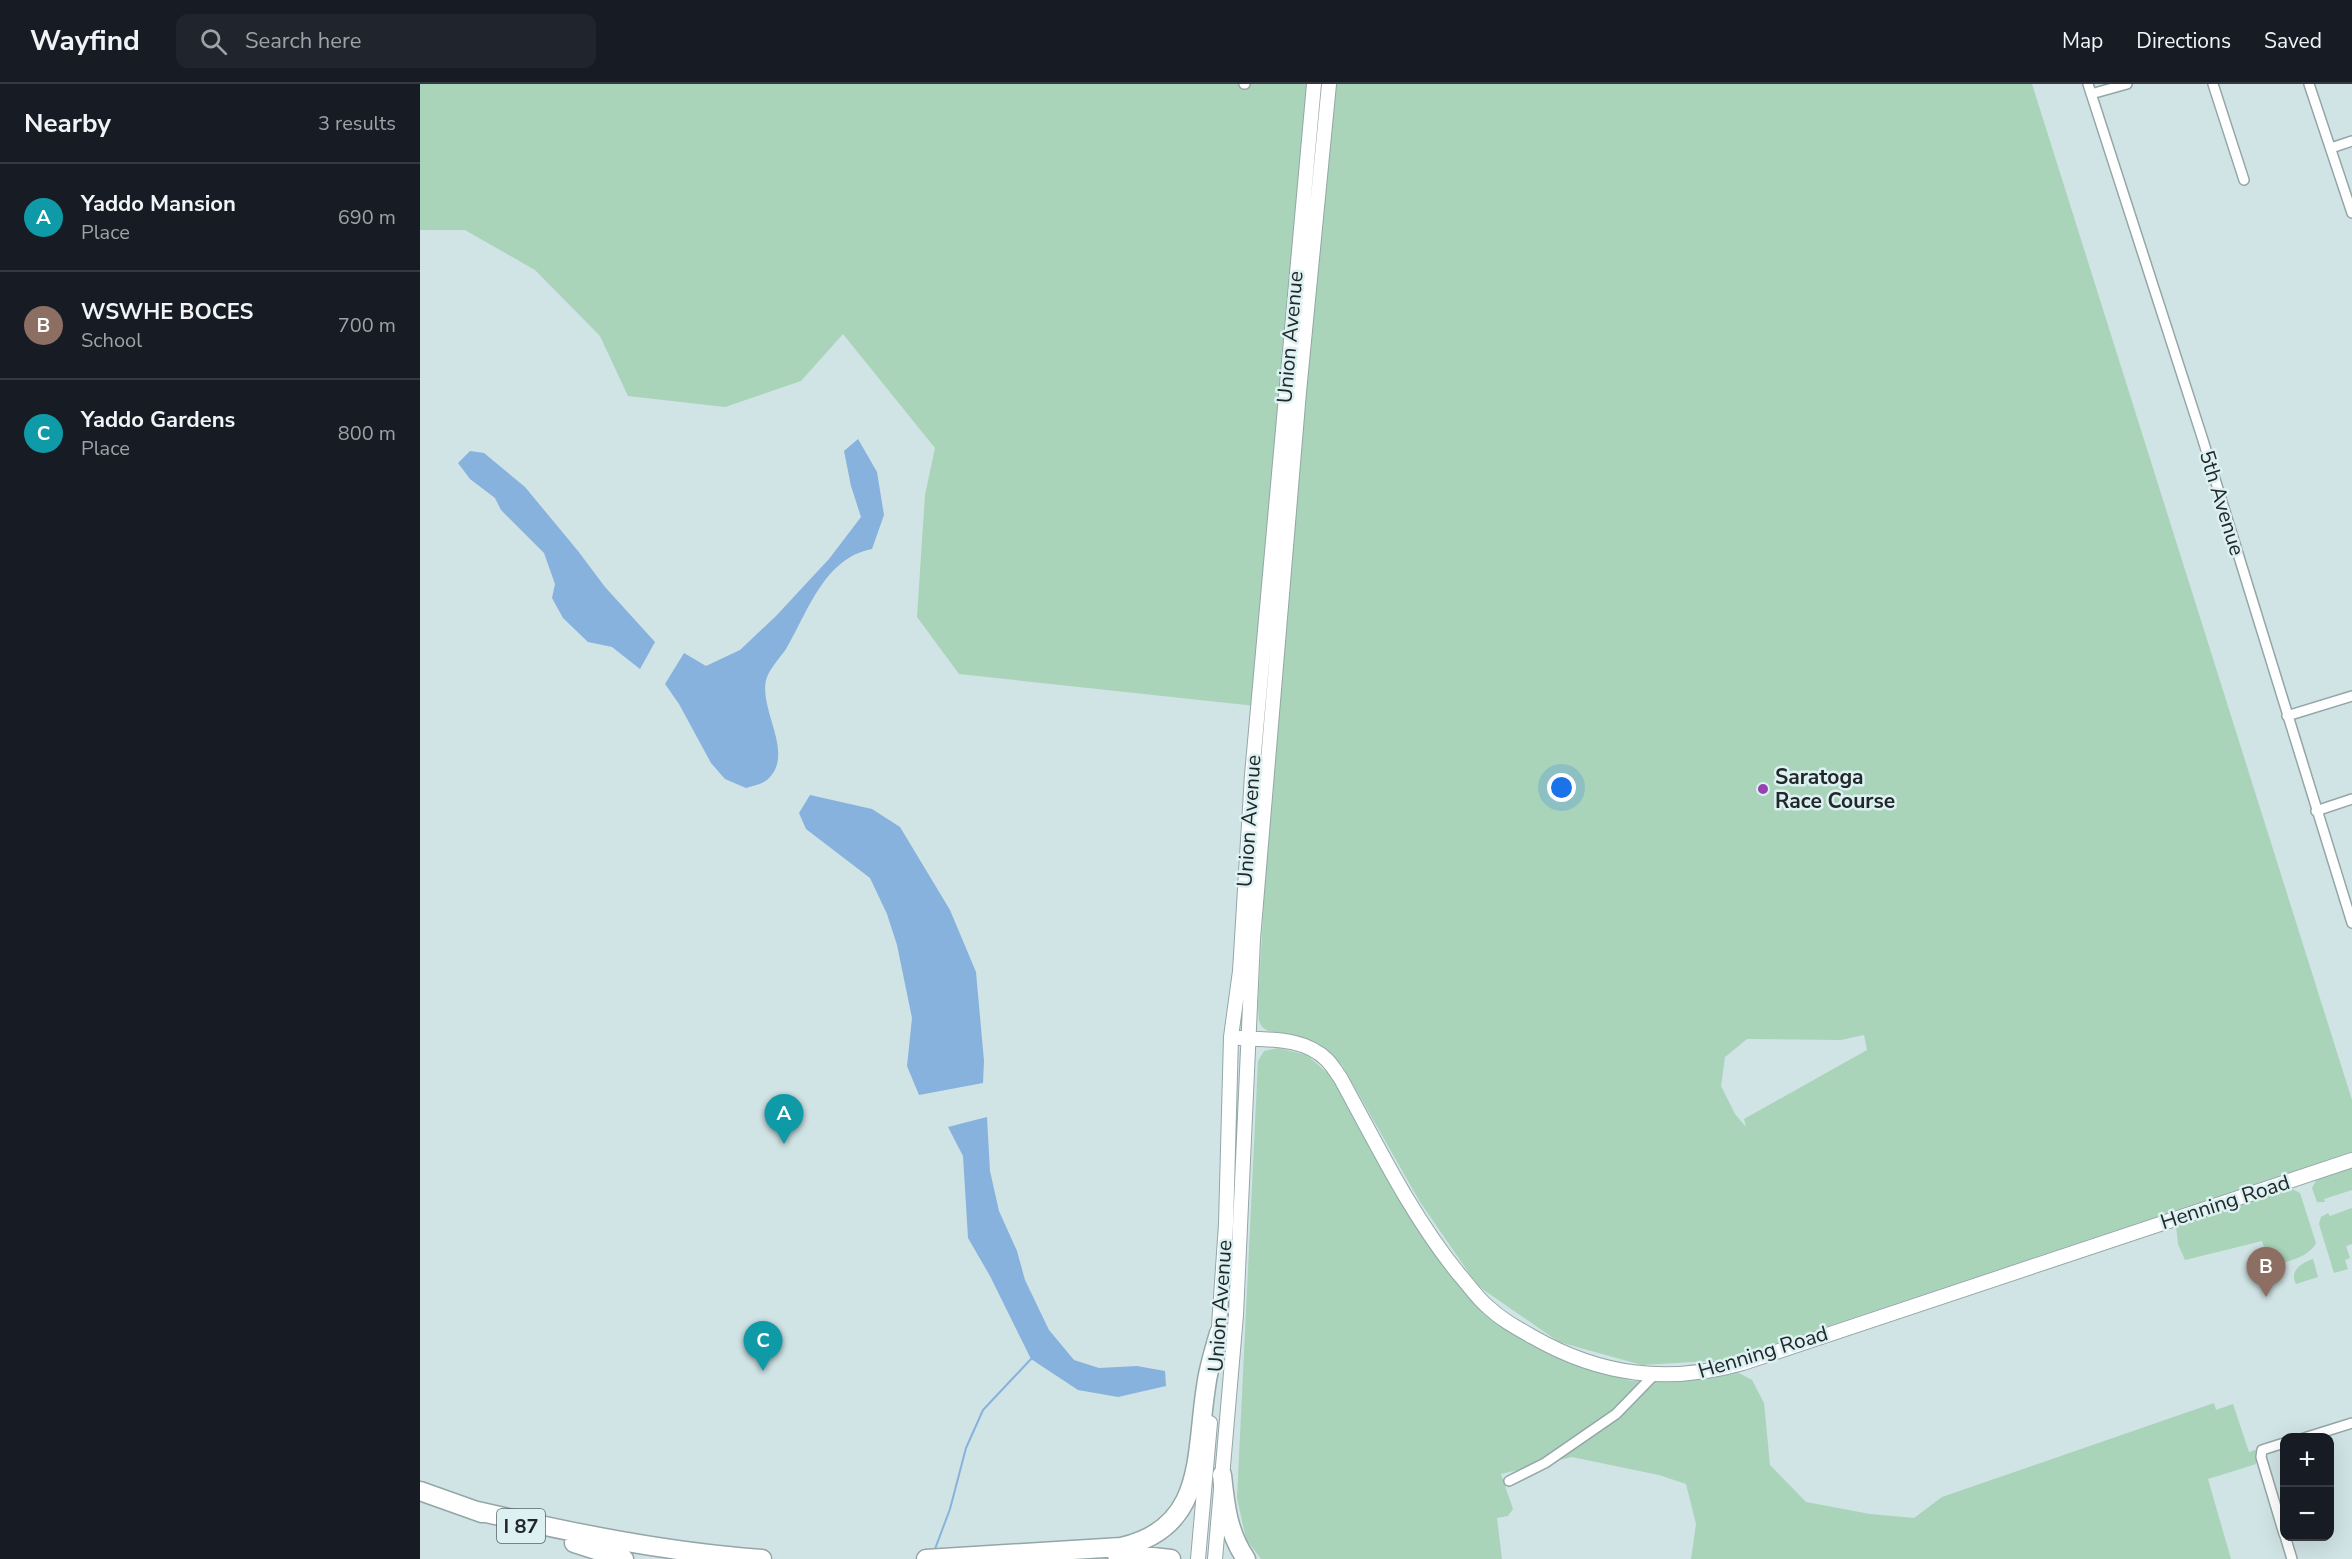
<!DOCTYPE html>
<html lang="en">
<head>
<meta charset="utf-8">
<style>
	body { margin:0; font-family:"Nunito Sans",sans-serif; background:#20242c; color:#f1f3f6 }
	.controls { position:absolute; right:18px; bottom:18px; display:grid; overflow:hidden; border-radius:12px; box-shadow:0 6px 24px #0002 }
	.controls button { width:54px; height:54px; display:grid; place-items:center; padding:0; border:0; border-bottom:2px solid #363941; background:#171b24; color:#f1f3f6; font:30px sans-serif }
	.you { position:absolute; left:1142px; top:704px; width:21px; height:21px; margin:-15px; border:4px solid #fff; border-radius:50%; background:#1a73e8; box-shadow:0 0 0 9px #1a73e833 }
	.badge { display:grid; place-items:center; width:39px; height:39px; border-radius:50%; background:#9542b0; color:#fff; font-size:20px; font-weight:700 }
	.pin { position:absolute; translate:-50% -50px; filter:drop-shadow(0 2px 3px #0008) }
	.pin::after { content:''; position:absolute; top:32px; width:21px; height:18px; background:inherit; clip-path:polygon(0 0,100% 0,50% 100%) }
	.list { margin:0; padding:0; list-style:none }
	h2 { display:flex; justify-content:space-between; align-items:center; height:78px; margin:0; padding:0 24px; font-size:26px }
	h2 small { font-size:20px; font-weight:400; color:#9ea1a6 }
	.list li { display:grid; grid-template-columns:39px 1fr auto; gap:18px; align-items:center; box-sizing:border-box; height:108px; padding:0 24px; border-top:2px solid #363941 }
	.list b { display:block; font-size:22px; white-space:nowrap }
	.list p { margin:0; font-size:20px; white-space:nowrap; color:#9ea1a6 }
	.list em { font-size:20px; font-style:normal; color:#9ea1a6 }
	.icon { flex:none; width:33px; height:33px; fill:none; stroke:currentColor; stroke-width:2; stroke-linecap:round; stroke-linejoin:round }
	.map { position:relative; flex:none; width:1932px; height:1475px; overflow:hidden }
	header { display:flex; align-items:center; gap:36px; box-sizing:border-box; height:84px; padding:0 30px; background:#171b24; border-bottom:2px solid #363941 }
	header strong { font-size:28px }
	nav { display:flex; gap:33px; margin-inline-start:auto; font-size:21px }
	.search { width:420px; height:54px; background:#20242c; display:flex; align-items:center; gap:15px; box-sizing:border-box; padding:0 21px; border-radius:12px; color:#9ea1a6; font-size:22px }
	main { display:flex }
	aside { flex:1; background:#171b24 }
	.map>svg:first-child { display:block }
</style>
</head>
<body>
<header>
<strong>Wayfind</strong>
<div class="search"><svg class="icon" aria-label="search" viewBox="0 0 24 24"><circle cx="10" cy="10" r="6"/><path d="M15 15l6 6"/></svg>Search here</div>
<nav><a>Map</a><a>Directions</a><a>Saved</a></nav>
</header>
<main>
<aside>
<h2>Nearby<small>3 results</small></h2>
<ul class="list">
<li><span class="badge" style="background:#0f9aa8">A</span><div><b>Yaddo Mansion</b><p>Place</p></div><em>690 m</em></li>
<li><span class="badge" style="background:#8d6e63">B</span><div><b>WSWHE BOCES</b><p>School</p></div><em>700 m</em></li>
<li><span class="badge" style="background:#0f9aa8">C</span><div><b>Yaddo Gardens</b><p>Place</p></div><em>800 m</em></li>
</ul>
</aside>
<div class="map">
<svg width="1932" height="1475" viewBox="0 0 1932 1475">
	<rect width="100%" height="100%" fill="#d0e3e5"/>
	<path fill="#a9d4b9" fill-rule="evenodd" d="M0,0H1612L1932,1016V1068L1306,1276L1222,1281L1139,1258L1058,1202L1000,1118L922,981L899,960L870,950L848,947L842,943L839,937L838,920L855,624L539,590L497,533L505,411L515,364L423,250L381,297L305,323L208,312L180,252L115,186L45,146H0ZM1444,951L1447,966L1324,1035L1326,1043L1315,1030L1301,1002L1305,973L1327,955L1421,956Z
		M858,964L887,971L914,995L1026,1186L1052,1216L1137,1273L1190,1291L1212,1297L1252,1298L1317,1288L1332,1296L1344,1319L1350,1381L1386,1418L1450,1430L1494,1434L1522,1413L1794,1319L1796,1326L1813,1320L1829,1368L1841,1364L1837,1372L1836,1380L1788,1395L1811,1475H1271L1276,1440L1266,1400L1239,1391L1152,1373L1081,1390L1093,1425L1088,1432L1077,1434L1082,1475H841L826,1455L817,1414L838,977L844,967Z
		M1932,1084V1106L1904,1115L1905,1118H1897L1892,1104L1897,1095Z
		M1870,1104L1880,1109L1896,1159C1890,1172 1867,1179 1854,1180L1848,1175L1842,1157L1765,1176L1758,1160L1756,1142Z
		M1932,1124V1160L1926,1162L1930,1174L1925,1176L1928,1185L1914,1189L1899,1140L1901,1133L1908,1129L1910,1132Z
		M1893,1175L1898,1193L1876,1200C1869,1187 1881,1179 1893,1175Z"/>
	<path fill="#87b2dd" d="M438,355L457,388L464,431L452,465C404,474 388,528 366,565C360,574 349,585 346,596C339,628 376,670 347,696C342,700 332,702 326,704L305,695L291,679L259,620L245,600L264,569L286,582L320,566L356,532L409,475L441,433L431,402L424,367Z
		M50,367L64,369L105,403L158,467L185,503L235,558L220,585L192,563L168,558L143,534L132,514L135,500L124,469L81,426L75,414L50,395L38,379Z
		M390,711L452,725L480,743L530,826L556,888L564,977L563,999L499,1011L487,982L492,934L477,861L467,830L450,794L386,745L379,729Z
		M567,1033L570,1087L579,1127L597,1167L605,1196L629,1246L654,1276L679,1284L717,1282L745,1287L746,1302L698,1313L658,1306L611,1275L570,1192L548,1154L543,1072L528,1043Z"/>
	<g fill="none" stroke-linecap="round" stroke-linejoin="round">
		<path stroke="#87b2dd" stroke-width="2" d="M515,1465L530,1425L546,1364L563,1326L611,1275"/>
		<defs>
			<path id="street" d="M824,0H825
				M1668,0L1782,353L1932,839
				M1793,0L1824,96
				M1889,0L1932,129
				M1671,10L1707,0
				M1911,64L1932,57
				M1867,632L1932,612
				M1896,727L1932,715
				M1884,1354L1932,1339
				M1864,1359L1842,1366L1841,1373L1864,1450
				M1089,1397L1125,1379L1196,1330L1234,1291
				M1865,1452L1872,1475"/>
			<path id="secondary" d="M820,954C849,956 884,953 907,976C912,981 917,989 921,995C957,1061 991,1131 1038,1189C1048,1200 1057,1214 1068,1223C1082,1236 1097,1244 1113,1253C1181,1292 1248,1300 1323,1279L1932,1076
				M798,1257L806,1140L811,953L820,887L832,691L894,0
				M778,1475L790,1339
				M795,1475L816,1231L833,855L879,308L909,0"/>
			<path id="highway" d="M802,1391C805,1421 808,1449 826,1475
				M0,1407L62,1429
				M53,1426C149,1448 243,1468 342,1475
				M154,1459L204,1475
				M696,1469L751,1475
				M506,1475L701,1463C786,1444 775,1371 786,1303C788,1285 794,1267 799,1249"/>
		</defs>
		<use href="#street" stroke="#94a6a7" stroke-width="12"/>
		<use href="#secondary" stroke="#94a6a7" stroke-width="16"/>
		<use href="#highway" stroke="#94a6a7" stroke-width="21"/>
		<use href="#street" stroke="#fff" stroke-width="9"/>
		<use href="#secondary" stroke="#fff" stroke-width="14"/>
		<use href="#highway" stroke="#fff" stroke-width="18"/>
	</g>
	<circle fill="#9542b0" stroke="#ddf0f2" stroke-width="2" cx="1343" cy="705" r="6"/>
	<g text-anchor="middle" stroke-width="5" stroke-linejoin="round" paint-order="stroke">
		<rect fill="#ddf0f2" stroke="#596465" stroke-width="1.5" x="77" y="1425" width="48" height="34" rx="4.5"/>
		<g font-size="20" font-weight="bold" fill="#212829">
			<text x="101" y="1449">I 87</text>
		</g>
		<g font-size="21" fill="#212829" stroke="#ddf0f2">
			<text transform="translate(870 253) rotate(-85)" y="7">Union Avenue</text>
			<text transform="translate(1802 419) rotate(73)" y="7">5th Avenue</text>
			<text transform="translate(829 737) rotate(-86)" y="7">Union Avenue</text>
			<text transform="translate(1805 1118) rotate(-18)" y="7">Henning Road</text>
			<text transform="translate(800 1222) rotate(-86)" y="7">Union Avenue</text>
			<text transform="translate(1343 1268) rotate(-17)" y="7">Henning Road</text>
		</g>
		<g font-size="21" font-weight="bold" fill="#212829" stroke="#ddf0f2" text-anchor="start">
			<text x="1355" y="700">Saratoga<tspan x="1355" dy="24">Race Course</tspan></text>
		</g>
	</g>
</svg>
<div class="controls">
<button>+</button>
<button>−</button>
</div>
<div class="you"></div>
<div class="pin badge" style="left:364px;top:1060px;background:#0f9aa8">A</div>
<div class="pin badge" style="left:1846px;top:1213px;background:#8d6e63">B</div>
<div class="pin badge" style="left:343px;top:1287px;background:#0f9aa8">C</div>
</div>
</main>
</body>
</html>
